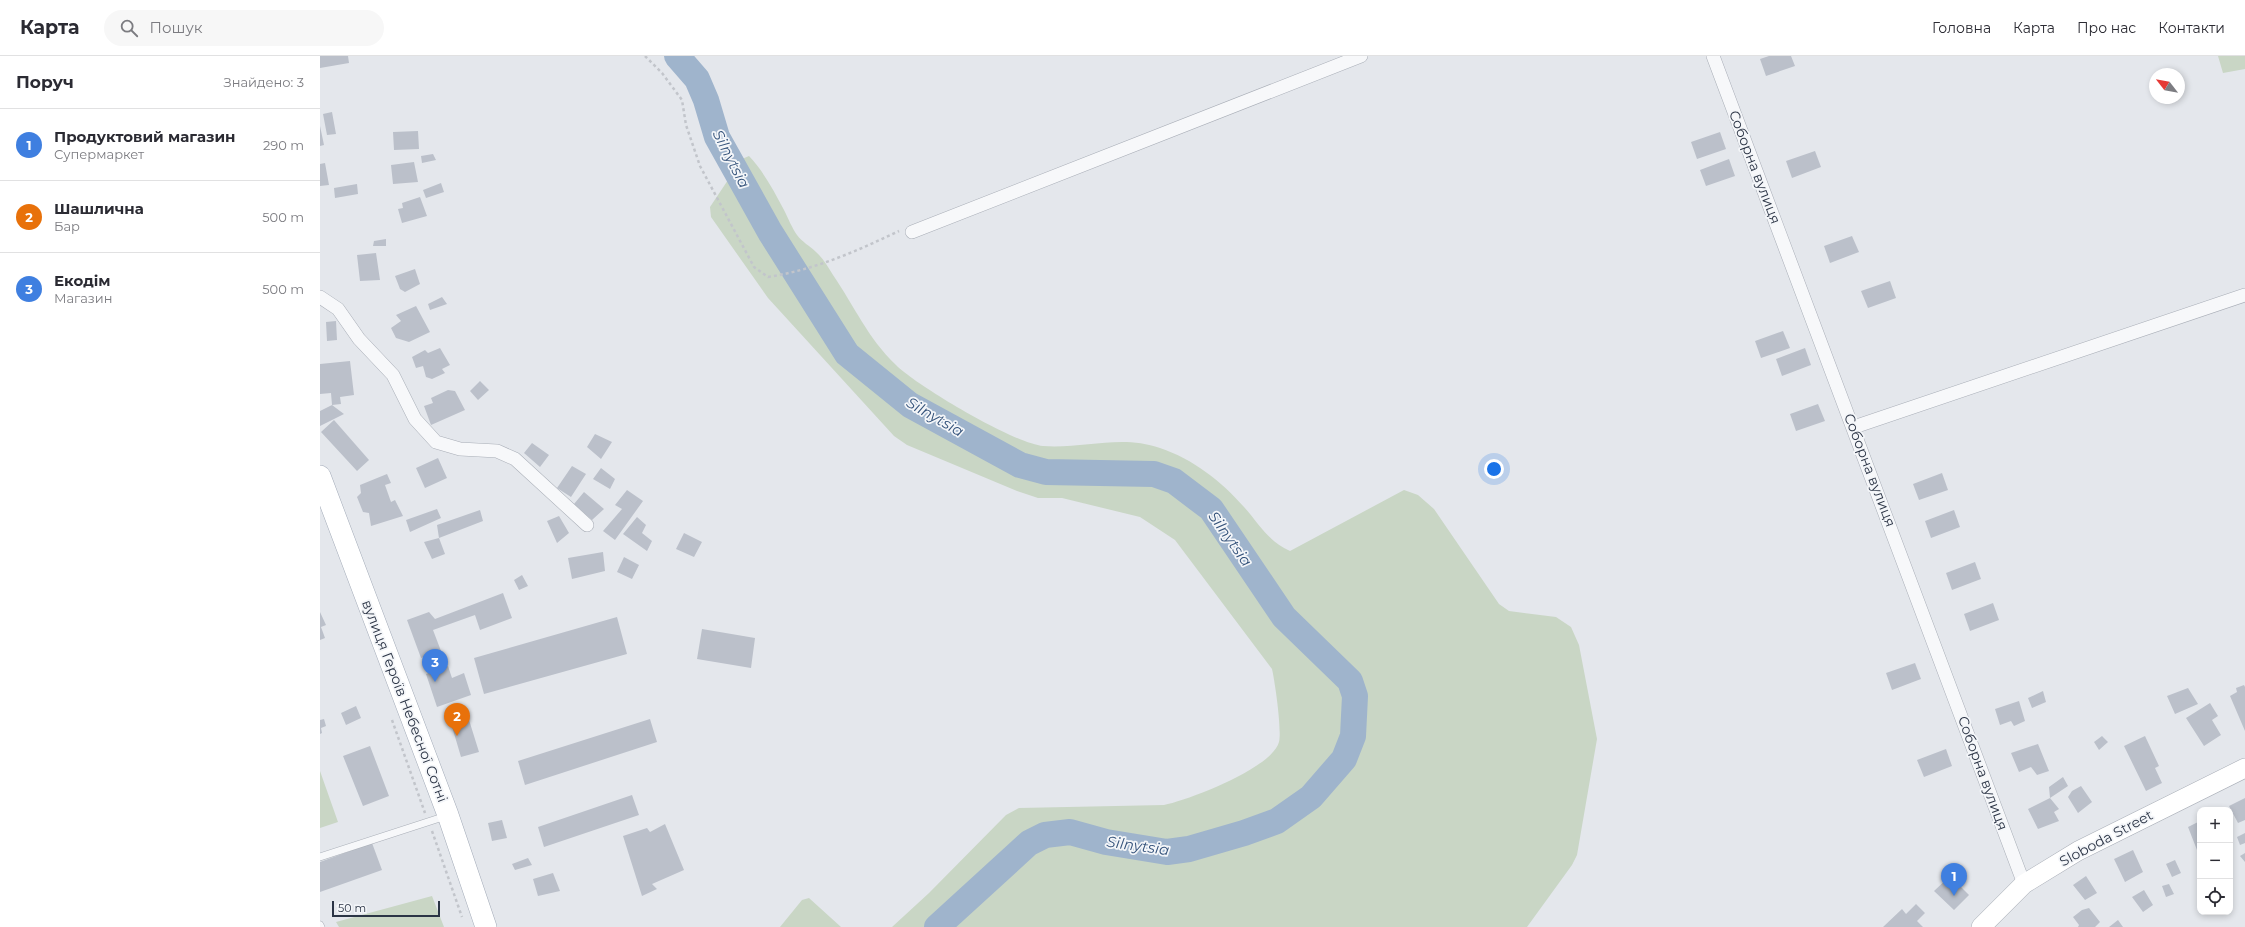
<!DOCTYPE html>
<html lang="uk">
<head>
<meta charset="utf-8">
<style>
	body { margin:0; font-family:Montserrat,sans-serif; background:#f7f7f7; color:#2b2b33 }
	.controls { position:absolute; right:12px; bottom:12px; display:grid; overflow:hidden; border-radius:8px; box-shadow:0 2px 6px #0003 }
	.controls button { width:36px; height:36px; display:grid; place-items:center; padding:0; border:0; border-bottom:1px solid #e1e1e2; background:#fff; color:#2b2b33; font:20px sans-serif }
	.compass { position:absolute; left:1829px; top:12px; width:36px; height:36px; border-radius:50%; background:#fff; box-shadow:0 2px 6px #0003; rotate:301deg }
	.scale { position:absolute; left:12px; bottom:10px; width:108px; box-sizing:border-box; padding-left:4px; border:2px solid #2b3445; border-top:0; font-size:11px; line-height:14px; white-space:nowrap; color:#2b3445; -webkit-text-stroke:3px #f4f6f9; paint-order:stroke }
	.you { position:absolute; left:1174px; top:413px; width:14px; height:14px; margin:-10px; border:3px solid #fff; border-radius:50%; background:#1a73e8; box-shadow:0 0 0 6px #1a73e833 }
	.badge { display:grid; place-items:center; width:26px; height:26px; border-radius:50%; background:#d1495b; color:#fff; font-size:13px; font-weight:700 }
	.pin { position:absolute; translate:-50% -33px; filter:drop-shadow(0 1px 2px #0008) }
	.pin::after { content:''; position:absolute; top:21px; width:14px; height:12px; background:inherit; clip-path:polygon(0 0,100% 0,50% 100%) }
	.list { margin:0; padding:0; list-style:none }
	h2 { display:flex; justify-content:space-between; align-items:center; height:52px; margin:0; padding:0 16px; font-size:17px }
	h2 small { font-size:13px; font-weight:400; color:#7c7c81 }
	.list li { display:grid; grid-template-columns:26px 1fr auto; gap:12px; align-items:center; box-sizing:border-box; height:72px; padding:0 16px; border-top:1px solid #e1e1e2 }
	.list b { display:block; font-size:15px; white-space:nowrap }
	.list p { margin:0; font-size:13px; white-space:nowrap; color:#7c7c81 }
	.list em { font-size:13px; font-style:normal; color:#7c7c81 }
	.icon { flex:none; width:22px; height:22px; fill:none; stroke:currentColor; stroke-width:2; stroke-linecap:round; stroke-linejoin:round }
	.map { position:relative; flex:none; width:1925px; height:871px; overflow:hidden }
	header { display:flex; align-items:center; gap:24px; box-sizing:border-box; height:56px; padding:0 20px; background:#fff; border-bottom:1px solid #e1e1e2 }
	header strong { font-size:19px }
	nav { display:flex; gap:22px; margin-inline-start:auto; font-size:14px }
	.search { width:280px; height:36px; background:#f7f7f7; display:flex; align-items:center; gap:10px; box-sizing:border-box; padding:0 14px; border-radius:22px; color:#7c7c81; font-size:15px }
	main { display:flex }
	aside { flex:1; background:#fff }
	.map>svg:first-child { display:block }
</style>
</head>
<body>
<header>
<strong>Карта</strong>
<div class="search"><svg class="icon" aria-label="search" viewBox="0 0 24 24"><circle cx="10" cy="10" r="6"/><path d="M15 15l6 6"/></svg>Пошук</div>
<nav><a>Головна</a><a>Карта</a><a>Про нас</a><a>Контакти</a></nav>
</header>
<main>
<aside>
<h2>Поруч<small>Знайдено: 3</small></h2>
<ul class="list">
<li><span class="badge" style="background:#3f7fe0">1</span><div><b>Продуктовий магазин</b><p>Супермаркет</p></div><em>290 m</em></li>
<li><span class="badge" style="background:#e8710a">2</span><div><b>Шашлична</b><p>Бар</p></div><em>500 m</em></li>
<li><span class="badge" style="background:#3f7fe0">3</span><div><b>Екодім</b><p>Магазин</p></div><em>500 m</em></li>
</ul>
</aside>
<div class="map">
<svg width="1925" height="871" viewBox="0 0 1925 871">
	<rect width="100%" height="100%" fill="#e4e7ec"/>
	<path fill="#c9d6c5" d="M1898,0H1925V13L1903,17Z
		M429,100C444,116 454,135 464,154C468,162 472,172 477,179C482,186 490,190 496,196C503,202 508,211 513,219C535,251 547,281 576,309C597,330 695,388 723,390C763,393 801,378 840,392C873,403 901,425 924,451C940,469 947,484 970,495L1084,434L1098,439L1114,453L1179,548L1189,555L1236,561L1251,571L1259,589L1277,683L1257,799L1252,809L1207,871H572L609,837L686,759L699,752L844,749C869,744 952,712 959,686C962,674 955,626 952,613L855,484L820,461L742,442H718L697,435L587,389L574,380L448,242L391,161L390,151L422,103Z
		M0,715L18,766L0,772Z
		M112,840L124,871H19L16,866Z
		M489,842L521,871H460L482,844Z"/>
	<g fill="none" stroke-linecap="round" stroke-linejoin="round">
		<path stroke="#9fb4cc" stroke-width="26" d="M357,0L377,23L386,44L397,81L450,176L527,298L590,349L700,409L726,416L834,418L854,425L891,453L964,561L1030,625L1035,640L1033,680L1024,703L991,741L957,765L924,777L869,793L847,796L786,786L750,776L725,779L709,787L617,871"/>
	</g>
	<path fill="#bbc0ca" d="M0,0H28L29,7L0,12Z
		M1449,0H1471L1475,10L1446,20L1440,3Z
		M12,56L16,78L7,79L3,58Z
		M0,70L4,89L0,90Z
		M98,75L99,93L74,94L73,76Z
		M1400,76L1406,93L1377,103L1371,86Z
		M1495,95L1501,111L1472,122L1466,105Z
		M113,98L116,104L102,107L101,100Z
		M1409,103L1415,120L1386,130L1380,114Z
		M94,106L98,126L73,128L71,109Z
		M5,107L9,129L0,130V108Z
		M121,127L124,136L106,142L103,134Z
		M37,128L38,138L15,142L14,132Z
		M100,141L107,160L82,167L78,153L83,152L82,147Z
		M1532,180L1539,196L1510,207L1504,190Z
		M66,183V190H53L54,185Z
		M56,197L60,224L40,225L37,199Z
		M95,213L100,228L85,236L80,233L75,220Z
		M1570,225L1576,242L1548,252L1541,235Z
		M122,241L127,248L110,254L108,248Z
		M96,250L110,276L89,286L76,282L71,272L81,265L76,259Z
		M16,265L17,284L7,285L6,266Z
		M1463,275L1470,292L1441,302L1435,285Z
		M120,292L130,309L122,313L125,317L112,323L106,321L103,310L96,312L92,301L105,294L108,297Z
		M1485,292L1491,309L1462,320L1456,303Z
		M30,305L34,339L20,341L21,348L12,349L11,337L0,338V308Z
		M160,325L169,334L158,344L150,335Z
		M128,334L135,335L145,354L111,369L104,350L113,347L111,342Z
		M1498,348L1505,365L1476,375L1470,358Z
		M12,349L24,358L0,370V355Z
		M14,364L49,404L37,415L1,376Z
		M275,378L292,386L281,403L267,391Z
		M212,387L229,399L220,411L204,397Z
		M118,402L127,422L105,432L96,412Z
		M252,410L266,418L251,441L237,432Z
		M281,412L295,423L290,433L273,423Z
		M1622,417L1628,434L1599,444L1593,428Z
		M67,418L71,427L65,429L71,446L75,444L83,460L51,470L49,457L43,456L37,441L41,437L40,429Z
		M307,434L323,445L295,484L283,475L302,453L295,449Z
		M264,436L284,453L272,464L254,448Z
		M117,453L121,462L90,476L86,464Z
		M160,454L163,465L119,482L125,498L112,503L104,486L119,482L117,469Z
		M1634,454L1640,471L1611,482L1605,465Z
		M239,460L249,477L237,487L227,465Z
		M317,461L326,469L322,477L332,485L327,495L303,478Z
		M364,477L382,486L374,501L356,493Z
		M283,496L285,515L252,523L248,502Z
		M304,501L319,509L312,523L297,516Z
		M1655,506L1661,523L1632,534L1626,517Z
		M202,519L208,530L199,534L194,524Z
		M183,537L192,562L160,574L155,559L113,574L121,595L101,602L87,564L109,556L115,563Z
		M1673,547L1679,564L1650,575L1644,558Z
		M0,556L6,569L1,571L5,582L0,584Z
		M297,561L307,598L164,638L154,602Z
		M382,573L435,582L431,612L377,603Z
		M1595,607L1601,623L1572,634L1566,617Z
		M128,610L132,622L144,617L151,639L117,651L106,618Z
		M1924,629L1925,631V675L1910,640L1917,636L1916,632Z
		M1868,632L1878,648L1855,658L1847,640Z
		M1723,635L1726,646L1712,652L1708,642Z
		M1699,645L1705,665L1694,670L1691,665L1680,669L1675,653Z
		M1890,647L1898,660L1892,664L1901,679L1884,690L1866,662Z
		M36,650L41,662L26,669L21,657Z
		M145,651L159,696L141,701L128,657Z
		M4,663L6,670L1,672L2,677L0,678V664Z
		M330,663L337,686L205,729L198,705Z
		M1782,680L1788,686L1779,694L1774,686Z
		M1825,680L1839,710L1835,712L1842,727L1826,735L1804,690Z
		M1718,688L1729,715L1717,719L1711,711L1699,716L1691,697Z
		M50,690L69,740L43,750L23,700Z
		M1626,693L1632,710L1604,721L1597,704Z
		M1743,721L1748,730L1730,742L1729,731Z
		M1761,730L1772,746L1758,757L1748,741L1752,735Z
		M312,739L319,759L224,791L218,771Z
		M1730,742L1739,753L1734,756L1739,765L1718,773L1708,753Z
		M1925,742V764L1918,767L1909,750Z
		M182,764L187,782L172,785L168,767Z
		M1880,765V793L1877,794L1868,771Z
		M345,768L364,814L332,828L337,833L322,840L303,780L327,772L330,776Z
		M1925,777V787L1920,789L1917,781Z
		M52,787L62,814L0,836V806Z
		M1813,794L1823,816L1805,826L1794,803Z
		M1925,797V806L1920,800Z
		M208,802L212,809L195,814L192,808Z
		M1855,804L1861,817L1852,821L1846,808Z
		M233,817L240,835L218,840L213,823Z
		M1630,820L1649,839L1634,854L1614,835Z
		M1766,820L1777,837L1765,844L1753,829Z
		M1849,828L1854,838L1846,841L1842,830Z
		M1824,834L1833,849L1823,856L1812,841Z
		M1596,848L1605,857L1597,865L1603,871H1563L1582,853L1586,858Z
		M1769,852L1780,866L1775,871H1758L1759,869L1753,861L1762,854Z
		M1798,864L1803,871H1789Z"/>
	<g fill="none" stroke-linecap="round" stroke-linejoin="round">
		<defs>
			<path id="lane" d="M0,801L126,760
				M0,869L1,871"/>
			<path id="street" d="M1393,0L1704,828
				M592,176L1041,0
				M0,241L18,253L39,283L73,319L95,363L116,386L140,393L177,395L195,403L267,469
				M1534,371L1925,239"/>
			<path id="secondary" d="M1661,871L1704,828L1758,795L1925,712"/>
			<path id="primary" d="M0,420L128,759L166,871"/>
		</defs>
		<use href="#lane" stroke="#a9aeb7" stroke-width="8"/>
		<use href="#street" stroke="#a9aeb7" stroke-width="14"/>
		<use href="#secondary" stroke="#a9aeb7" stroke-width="20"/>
		<use href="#primary" stroke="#a3abb8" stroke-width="22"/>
		<path stroke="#c2c5cb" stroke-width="2.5" stroke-dasharray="3 3" stroke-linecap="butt" d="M325,0L342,17L362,44L366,69L380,110L434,211L448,221C494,214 537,195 579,175
			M72,664L105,757
			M112,775L142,861"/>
		<use href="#lane" stroke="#f7f8fa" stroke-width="7"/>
		<use href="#street" stroke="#f7f8fa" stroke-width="13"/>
		<use href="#secondary" stroke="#fff" stroke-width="19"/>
		<use href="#primary" stroke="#fff" stroke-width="21"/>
	</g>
	<g text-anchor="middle" stroke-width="3.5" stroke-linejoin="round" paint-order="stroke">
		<g font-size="14" fill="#2b3445" stroke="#f4f6f9">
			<text transform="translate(1435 111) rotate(69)" y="5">Соборна вулиця</text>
			<text transform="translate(1550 414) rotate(69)" y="5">Соборна вулиця</text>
			<text transform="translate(85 645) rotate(69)" y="5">вулиця Героїв Небесної Сотні</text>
			<text transform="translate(1663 717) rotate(70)" y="5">Соборна вулиця</text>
			<text transform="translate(1786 782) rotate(-28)" y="5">Sloboda Street</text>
		</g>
		<g font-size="15" font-style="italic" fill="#34527a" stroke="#f4f6f9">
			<text transform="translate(411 103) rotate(63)" y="5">Silnytsia</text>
			<text transform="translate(615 361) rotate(30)" y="5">Silnytsia</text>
			<text transform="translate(910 483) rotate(55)" y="5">Silnytsia</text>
			<text transform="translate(818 790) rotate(8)" y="5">Silnytsia</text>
		</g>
	</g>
</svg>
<div class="controls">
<button>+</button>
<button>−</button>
<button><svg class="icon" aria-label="locate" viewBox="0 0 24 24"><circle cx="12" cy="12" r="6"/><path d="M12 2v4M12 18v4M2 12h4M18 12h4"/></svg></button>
</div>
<svg class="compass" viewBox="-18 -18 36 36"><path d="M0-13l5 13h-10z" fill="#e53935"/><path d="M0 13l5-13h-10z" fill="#7c7c81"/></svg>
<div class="scale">50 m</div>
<div class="you"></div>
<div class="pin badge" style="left:1634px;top:840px;background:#3f7fe0">1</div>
<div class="pin badge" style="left:137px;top:680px;background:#e8710a">2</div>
<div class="pin badge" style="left:115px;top:626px;background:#3f7fe0">3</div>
</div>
</main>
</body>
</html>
